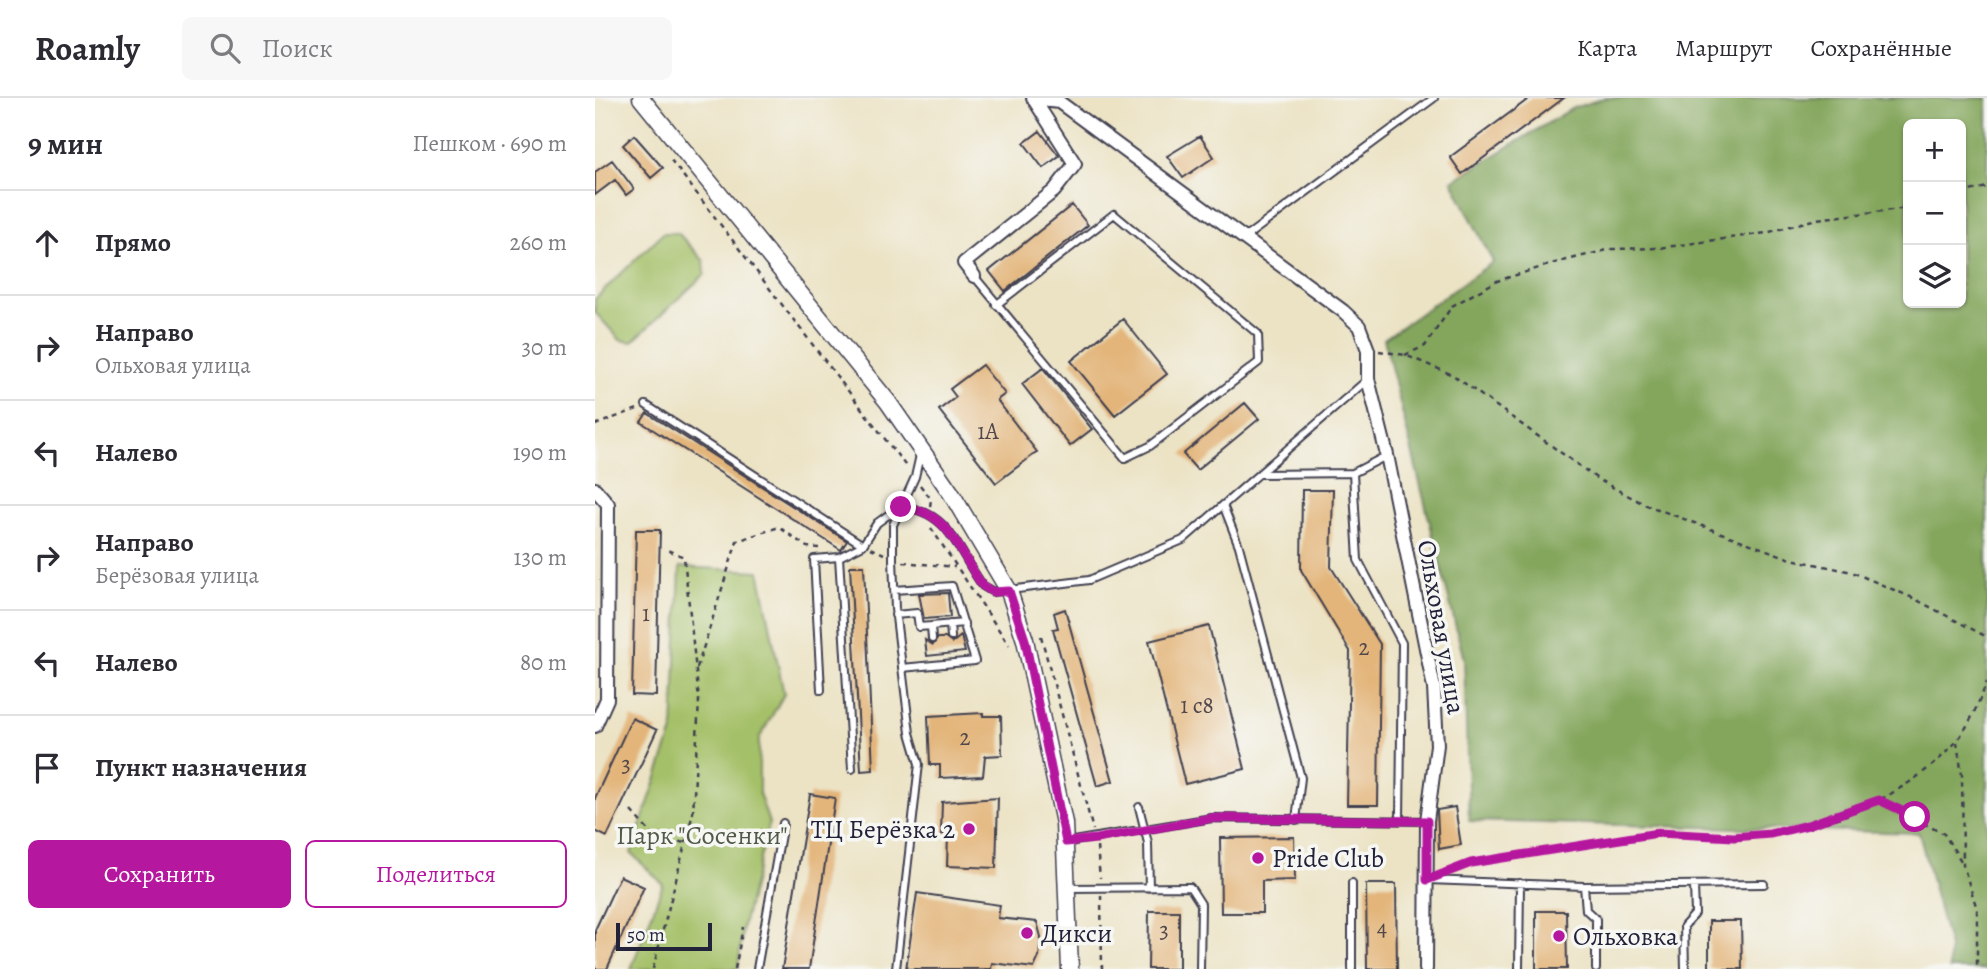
<!DOCTYPE html>
<html lang="ru">
<head>
<meta charset="utf-8">
<style>
	body { margin:0; font-family:Alegreya,serif; background:#f7f7f7; color:#2b2b33 }
	.controls { position:absolute; right:21px; top:21px; display:grid; overflow:hidden; border-radius:10px; box-shadow:0 2px 5px #0004 }
	.controls button { width:63px; height:63px; display:grid; place-items:center; padding:0; border:0; border-bottom:2px solid #e1e1e2; background:#fff; color:#2b2b33; font:35px sans-serif }
	.scale { position:absolute; left:21px; bottom:18px; width:96px; box-sizing:border-box; padding-left:7px; border:4px solid #22223b; border-top:0; font-size:19px; line-height:24px; white-space:nowrap; color:#22223b; -webkit-text-stroke:5px #f6f6f2; paint-order:stroke }
	.stop { position:absolute; width:21px; height:21px; margin:-16px; border:5px solid #b5179e; border-radius:50%; background:#fff }
	.stop.end { background:#b5179e; border-color:#fff; box-shadow:0 2px 7px #0008 }
	.list { margin:0; padding:0; list-style:none }
	h2 { display:flex; justify-content:space-between; align-items:center; height:91px; margin:0; padding:0 28px; font-size:30px }
	h2 small { font-size:23px; font-weight:400; color:#7c7c81 }
	.list li { display:grid; grid-template-columns:46px 1fr auto; gap:21px; align-items:center; box-sizing:border-box; height:105px; padding:0 28px; border-top:2px solid #e1e1e2 }
	.list b { display:block; font-size:26px; white-space:nowrap }
	.list p { margin:0; font-size:23px; white-space:nowrap; color:#7c7c81 }
	.list em { font-size:23px; font-style:normal; color:#7c7c81 }
	.actions { display:flex; gap:14px; padding:21px 28px }
	.actions a { flex:1; padding:16px 0; border:2px solid #b5179e; border-radius:10px; text-align:center; font-size:24px; color:#b5179e }
	.actions .main { background:#b5179e; color:#fff }
	.icon { flex:none; width:38px; height:38px; fill:none; stroke:currentColor; stroke-width:2; stroke-linecap:round; stroke-linejoin:round }
	.map { position:relative; flex:none; width:1392px; height:871px; overflow:hidden }
	header { display:flex; align-items:center; gap:42px; box-sizing:border-box; height:98px; padding:0 35px; background:#fff; border-bottom:2px solid #e1e1e2 }
	header strong { font-size:33px }
	nav { display:flex; gap:38px; margin-inline-start:auto; font-size:24px }
	.search { width:490px; height:63px; background:#f7f7f7; display:flex; align-items:center; gap:18px; box-sizing:border-box; padding:0 24px; border-radius:10px; color:#7c7c81; font-size:26px }
	main { display:flex }
	aside { flex:1; background:#fff }
	.map>svg:first-child { display:block }
</style>
</head>
<body>
<header>
<strong>Roamly</strong>
<div class="search"><svg class="icon" aria-label="search" viewBox="0 0 24 24"><circle cx="10" cy="10" r="6"/><path d="M15 15l6 6"/></svg>Поиск</div>
<nav><a>Карта</a><a>Маршрут</a><a>Сохранённые</a></nav>
</header>
<main>
<aside>
<h2>9 мин<small>Пешком · 690 m</small></h2>
<ul class="list">
<li><svg class="icon" aria-label="ahead" viewBox="0 0 24 24"><path d="M12 20V5M6 11l6-6 6 6"/></svg><div><b>Прямо</b></div><em>260 m</em></li>
<li><svg class="icon" aria-label="right" viewBox="0 0 24 24"><path d="M7 20v-9h11M14 6l5 5-5 5"/></svg><div><b>Направо</b><p>Ольховая улица</p></div><em>30 m</em></li>
<li><svg class="icon" aria-label="left" viewBox="0 0 24 24"><path d="M17 20v-9H6M10 6l-5 5 5 5"/></svg><div><b>Налево</b></div><em>190 m</em></li>
<li><svg class="icon" aria-label="right" viewBox="0 0 24 24"><path d="M7 20v-9h11M14 6l5 5-5 5"/></svg><div><b>Направо</b><p>Берёзовая улица</p></div><em>130 m</em></li>
<li><svg class="icon" aria-label="left" viewBox="0 0 24 24"><path d="M17 20v-9H6M10 6l-5 5 5 5"/></svg><div><b>Налево</b></div><em>80 m</em></li>
<li><svg class="icon" aria-label="arrive" viewBox="0 0 24 24"><path d="M6 21V4h12l-3 4 3 4H6"/></svg><div><b>Пункт назначения</b></div></li>
</ul>
<div class="actions"><a class="main">Сохранить</a><a>Поделиться</a></div>
</aside>
<div class="map">
<svg width="1392" height="871" viewBox="0 0 1392 871">
	<rect width="100%" height="100%" fill="#f6f6f2"/>
	<filter id="ink" filterUnits="userSpaceOnUse"><feTurbulence type="fractalNoise" baseFrequency=".0143" numOctaves="2"/><feDisplacementMap in="SourceGraphic" scale="14" xChannelSelector="R" yChannelSelector="G"/><feConvolveMatrix kernelMatrix="1 2 1 2 8 2 1 2 1" color-interpolation-filters="sRGB"/></filter>
	<filter id="wash" filterUnits="userSpaceOnUse"><feTurbulence type="fractalNoise" baseFrequency=".00686" numOctaves="4" result="noise"/><feDisplacementMap in="SourceGraphic" scale="28" xChannelSelector="R" yChannelSelector="G"/><feGaussianBlur stdDeviation="1.57" result="paint"/><feColorMatrix in="noise" values="0 0 0 0 0 0 0 0 0 0 0 0 0 0 0 0 0 1.4 0 .05"/><feComposite in="paint" operator="in"/></filter>
	<g filter="url(#wash)">
		<rect width="100%" height="100%" fill="#ece3c5"/>
		<path fill="#a4c067" stroke="#637151" stroke-width="2" d="M68,135H83L109,163L110,176L37,244L25,242L0,214V201Z
			M85,469L164,473L189,596L164,641V695L174,725L148,828L143,871H36L68,786L36,755L78,633Z"/>
		<path fill="#83a65c" stroke="#52644c" stroke-width="2" fill-rule="evenodd" d="M1009,0H1392V871H1354V849L1324,735L874,723L869,562L789,241L898,164L857,83L978,10ZM1313,26H1366V205H1313Z"/>
		<g id="blocks">
			<path fill="#e3b57a" d="M935,0H969L867,76L855,59Z
				M445,33L464,58L448,70L429,45Z
				M39,37L68,70L56,80L28,47Z
				M605,38L619,59L588,80L572,58Z
				M17,62L39,91L31,97L20,82L0,97V74Z
				M477,107L493,127L410,193L394,173Z
				M528,221L572,276L520,317L476,263Z
				M387,267L410,296L402,302L442,354L401,385L344,312L361,299L355,291Z
				M448,270L497,331L475,348L427,286Z
				M650,305L664,321L602,372L588,356Z
				M52,315L252,443L246,452L46,324Z
				M707,392H738L736,469L785,546L783,707H752L755,553L706,472Z
				M41,432H65L61,598L37,597Z
				M255,468H269L278,672L266,673Z
				M353,495L355,519L329,521L324,496Z
				M470,511L518,683L502,688L458,531L463,530L459,515Z
				M614,528L650,671L590,686L554,543Z
				M366,538L370,554L332,558L330,542L338,547L343,540H350L357,545Z
				M388,615V618H406L407,657L390,658L388,678L345,680V667H335L333,618Z
				M37,620L62,632L12,739L0,733V700Z
				M215,696L240,700L214,871H187Z
				M403,700L401,770L352,768L353,737L346,736L347,704Z
				M860,709L866,747L844,751L842,712Z
				M699,739L700,782L667,783V815H626L625,740Z
				M25,778L49,789L12,871H0V832Z
				M771,786H801L802,871H772Z
				M322,795L405,807L403,820L442,824L446,839L444,859L439,870L397,865L396,871H311Z
				M554,813H584V871H553Z
				M941,813H971L972,871H941Z
				M1114,823H1146L1147,871H1114Z"/>
		</g>
	</g>
	<g filter="url(#ink)">
		<use href="#blocks" fill-opacity="0" stroke="#403f50" stroke-width="2"/>
		<g fill="none" stroke-linecap="round" stroke-linejoin="round">
			<defs>
				<path id="service" d="M649,140L839,0
					M379,178L530,360L555,348L664,264L663,236L519,116L401,207
					M51,307L268,447
					M791,358L758,375L763,462L807,545L805,723
					M665,376L758,375
					M628,407L644,448L706,680L701,722
					M306,409C355,412 363,454 388,488L398,494L494,482L588,442L772,282
					M299,492L357,488L380,563L307,570
					M300,517L322,515L324,529L336,528L337,541
					M355,526L356,539
					M336,528L369,525
					M226,592L219,461L244,459
					M257,671L244,459L268,447L282,425L293,417L301,418
					M544,709L553,745L554,790
					M472,744L617,720L832,723
					M833,782L989,788L1169,786
					M989,788L991,812L1001,821V871
					M474,790L595,789L606,806L605,871
					M162,871L188,725
					M301,871L324,666L315,635L300,511L298,461V427L320,379L325,357
					M757,871V785
					M924,871L925,785
					M1090,871L1089,828L1100,816L1099,787"/>
				<path id="minor" d="M439,1L464,4L748,213L764,228L773,252V281L792,357L839,590L842,647L832,723L831,871
					M379,178L369,165L459,93L480,66L438,0
					M0,391L13,406L12,601L0,628"/>
				<path id="tertiary" d="M46,0L293,304L356,395L414,493L430,542L469,725L475,871"/>
			</defs>
			<use href="#service" stroke="#403f50" stroke-width="10"/>
			<use href="#minor" stroke="#403f50" stroke-width="16"/>
			<use href="#tertiary" stroke="#403f50" stroke-width="19"/>
			<path stroke="#403f50" stroke-width="2.5" stroke-dasharray="5 5" stroke-linecap="butt" d="M76,62L313,371
				M1366,95L1392,89
				M784,253L810,257L858,277L1004,382L1049,406L1196,461L1257,474L1318,500L1392,539
				M810,257L830,248L857,208L902,183L960,165L1016,151L1064,150L1171,135L1221,121L1313,110
				M0,327L45,310
				M325,387L336,401L335,409
				M336,430L414,547
				M276,450L289,456
				M308,464L360,469
				M446,538L498,732
				M102,570L142,443L184,429L212,449L224,450
				M1362,644L1367,677L1368,767L1382,811V871
				M1284,702L1349,736L1368,766
				M36,713L58,738L90,745
				M502,749L505,780
				M856,773L876,765C937,756 998,742 1060,735C1086,733 1113,740 1140,739C1218,737 1307,704 1360,645C1374,629 1384,604 1392,584
				M506,797L507,871
				M58,871L98,715L104,602L89,459L70,451
				M140,871L148,829"/>
			<use href="#service" stroke="#fff" stroke-width="6"/>
			<use href="#minor" stroke="#fff" stroke-width="12"/>
			<use href="#tertiary" stroke="#fff" stroke-width="16"/>
		</g>
	</g>
	<g fill="none" stroke-linecap="round" stroke-linejoin="round" filter="url(#ink)">
		<path stroke="#b5179e" stroke-width="9" d="M306,409C355,412 363,454 388,488L398,494L414,493L430,542L471,744L501,741L617,720L832,723V782L876,765L1063,735L1139,739L1175,736L1213,727L1284,702L1320,719"/>
	</g>
	<g fill="#b5179e" stroke="#f6f6f2" stroke-width="2.5">
		<circle cx="374" cy="731" r="7"/>
		<circle cx="663" cy="760" r="7"/>
		<circle cx="432" cy="835" r="7"/>
		<circle cx="964" cy="838" r="7"/>
	</g>
	<g text-anchor="middle" stroke-width="7" stroke-linejoin="round" paint-order="stroke">
		<g font-size="23" fill="#52474b">
			<text x="393" y="341">1А</text>
			<text x="51" y="523">1</text>
			<text x="769" y="557">2</text>
			<text x="602" y="615">1 с8</text>
			<text x="370" y="647">2</text>
			<text x="31" y="674">3</text>
			<text x="787" y="837">4</text>
			<text x="569" y="840">3</text>
		</g>
		<g font-size="26" fill="#22223b" stroke="#f6f6f2">
			<text transform="translate(847 529) rotate(80)" y="9">Ольховая улица</text>
		</g>
		<g font-size="26" fill="#22223b" stroke="#f6f6f2" text-anchor="start">
			<text x="360" y="740" text-anchor="end">ТЦ Берёзка 2</text>
			<text x="677" y="769">Pride Club</text>
			<text x="446" y="844">Дикси</text>
			<text x="978" y="847">Ольховка</text>
		</g>
		<g font-size="26" fill="#50594a" stroke="#f6f6f2">
			<text x="107" y="746">Парк "Сосенки"</text>
		</g>
	</g>
</svg>
<div class="controls">
<button>+</button>
<button>−</button>
<button><svg class="icon" aria-label="layers" viewBox="0 0 24 24"><path d="M12 4l9 5-9 5-9-5zM3 14l9 5 9-5"/></svg></button>
</div>
<div class="scale">50 m</div>
<div class="stop" style="left:1320px;top:719px"></div>
<div class="stop end" style="left:306px;top:409px"></div>
</div>
</main>
</body>
</html>
